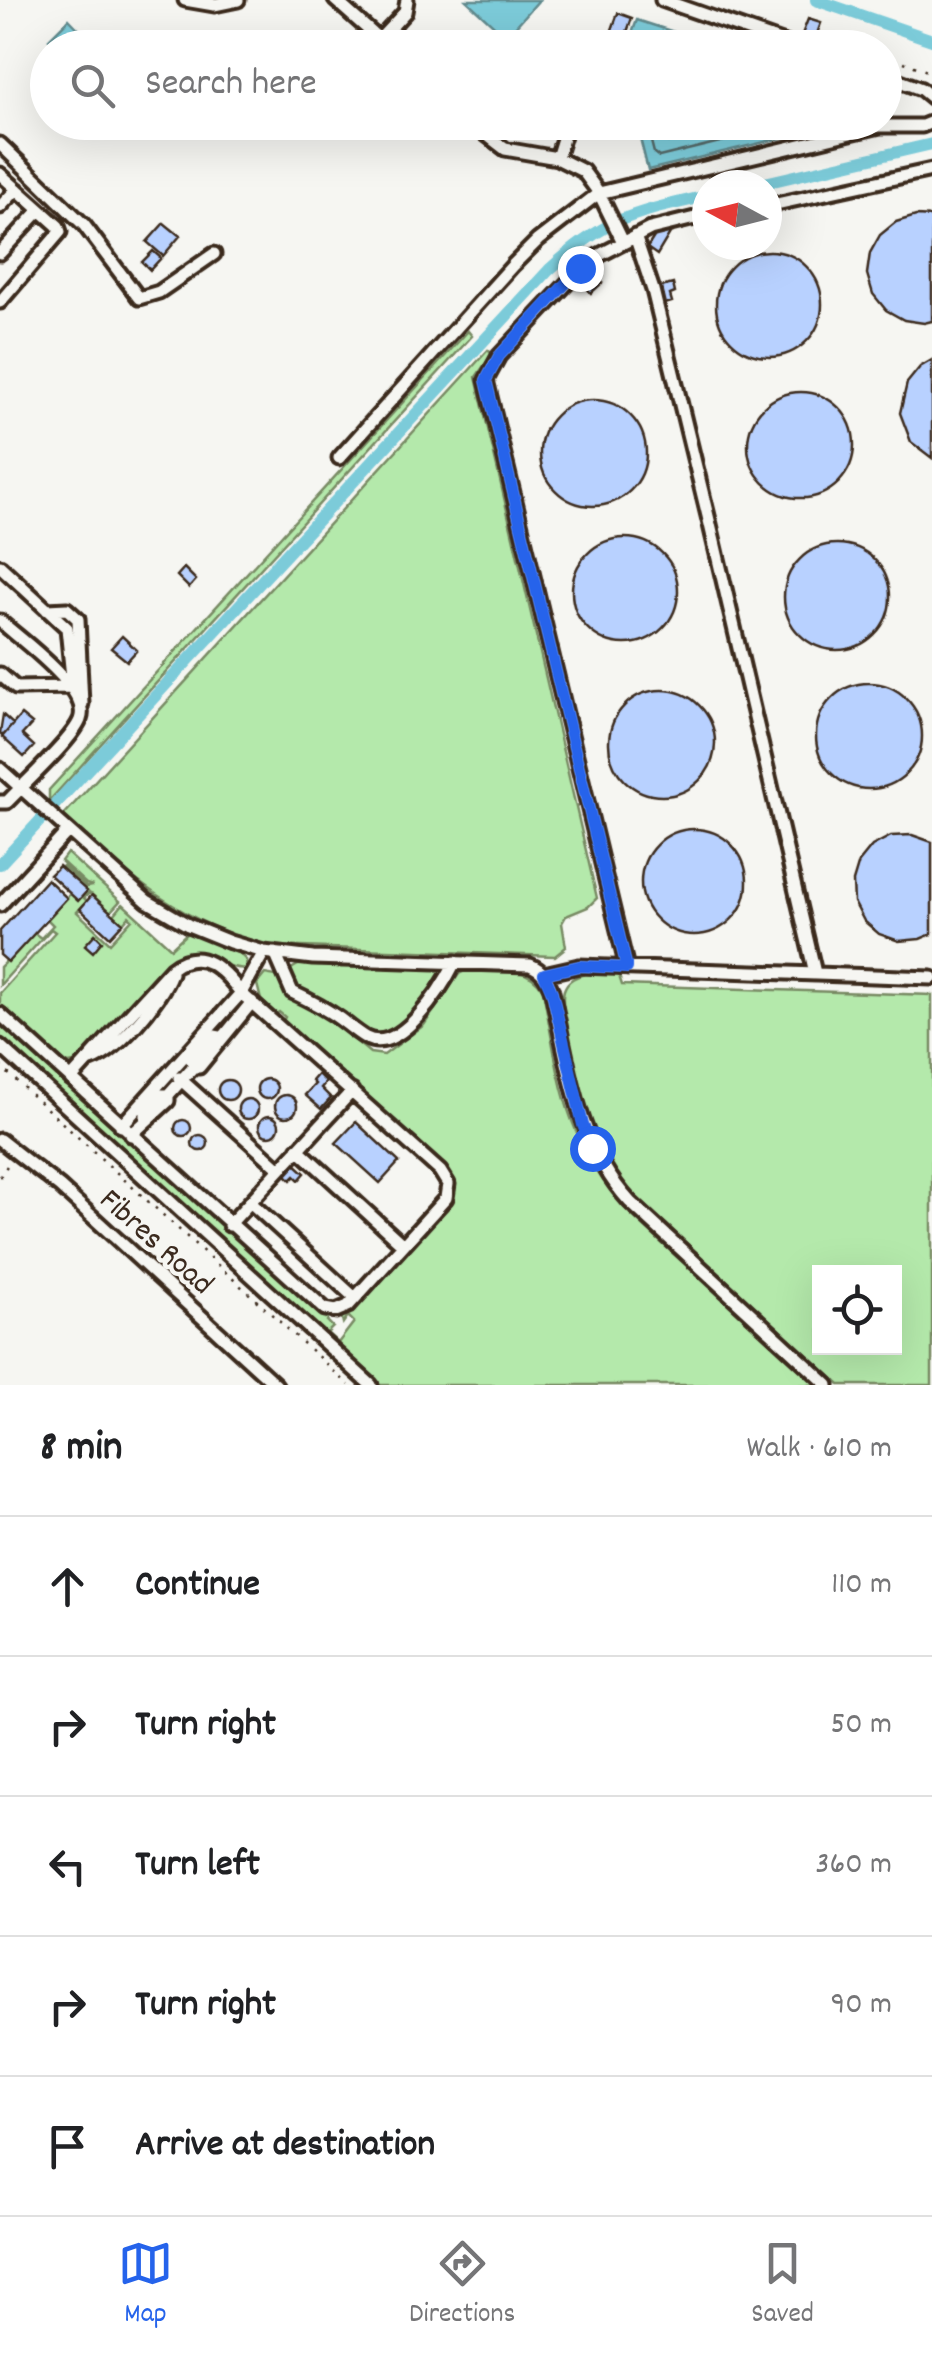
<!DOCTYPE html>
<html lang="en">
<head>
<meta charset="utf-8">
<style>
	body { margin:0; font-family:Dekko,sans-serif; background:#f2f2f2; color:#202124 }
	.controls { position:absolute; right:30px; bottom:30px; display:grid; overflow:hidden; border-radius:0px; box-shadow:0 10px 40px #0002 }
	.controls button { width:90px; height:90px; display:grid; place-items:center; padding:0; border:0; border-bottom:2px solid #e0e0e0; background:#fff; color:#202124; font:50px sans-serif }
	.compass { position:absolute; left:692px; top:170px; width:90px; height:90px; border-radius:50%; background:#fff; box-shadow:0 10px 40px #0002; rotate:277deg }
	.stop { position:absolute; width:30px; height:30px; margin:-22px; border:8px solid #2563eb; border-radius:50%; background:#fff }
	.stop.end { background:#2563eb; border-color:#fff; box-shadow:0 2px 10px #0008 }
	.list { margin:0; padding:0; list-style:none }
	h2 { display:flex; justify-content:space-between; align-items:center; height:130px; margin:0; padding:0 40px; font-size:42px }
	h2 small { font-size:32px; font-weight:400; color:#757577 }
	.list li { display:grid; grid-template-columns:65px 1fr auto; gap:30px; align-items:center; box-sizing:border-box; height:140px; padding:0 40px; border-top:2px solid #e0e0e0 }
	.list b { display:block; font-size:38px; white-space:nowrap }
	.list em { font-size:32px; font-style:normal; color:#757577 }
	.icon { flex:none; width:55px; height:55px; fill:none; stroke:currentColor; stroke-width:2; stroke-linecap:round; stroke-linejoin:round }
	.map { position:relative; flex:none; width:932px; height:1385px; overflow:hidden }
	.search { position:absolute; background:#fff; box-shadow:0 10px 40px #0002; left:30px; right:30px; top:30px; height:110px; display:flex; align-items:center; gap:25px; box-sizing:border-box; padding:0 35px; border-radius:55px; color:#757577; font-size:38px }
	.sheet { height:830px; background:#fff }
	nav { display:flex; justify-content:space-around; align-items:center; box-sizing:border-box; height:140px; border-top:2px solid #e0e0e0; background:#fff; font-size:28px; color:#757577 }
	nav a { display:grid; justify-items:center; gap:5px }
	nav .on { color:#2563eb }
	.map>svg:first-child { display:block }
</style>
</head>
<body>
<div class="map">
<svg width="932" height="1385" viewBox="0 0 932 1385">
	<rect width="100%" height="100%" fill="#f6f6f2"/>
	<filter id="ink" filterUnits="userSpaceOnUse"><feTurbulence type="fractalNoise" baseFrequency=".01" numOctaves="2"/><feDisplacementMap in="SourceGraphic" scale="20" xChannelSelector="R" yChannelSelector="G"/><feConvolveMatrix kernelMatrix="1 2 1 2 8 2 1 2 1" color-interpolation-filters="sRGB"/></filter>
	<g filter="url(#ink)">
		<path fill="#b4e9ab" stroke="#788a64" stroke-width="2.5" fill-rule="evenodd" d="M468,331L472,336L49,801V790Z
			M488,350L492,354L476,377L597,898L588,907L566,916L562,923L566,947L555,956L273,946C189,929 123,874 63,816Z
			M67,853L120,901L110,912L89,893L84,898L87,901L77,912L110,943L132,919L129,916L123,923L114,915L123,904L171,948L188,932L240,954L246,960L247,968C220,972 210,944 181,954L79,1062L69,1064L60,1061L0,1007V993L55,932L51,929L0,985V967L34,933L41,938L53,925L47,919L70,894L86,891L61,868L63,866L86,887L93,886L86,884L61,861Z
			M298,965L312,964L444,968C434,997 403,1038 369,1035L298,991L289,978L291,969Z
			M469,969C496,970 529,964 543,990C561,1086 562,1134 628,1212L816,1385H374L0,1042V1021L317,1311L330,1317L327,1321L333,1327L327,1333L338,1343L354,1322L348,1316L343,1323L341,1315L351,1310L446,1207C455,1195 455,1184 447,1171L283,1021L285,1017L279,1012L276,1014L261,1000L257,984L265,974L276,976L287,997L322,1013L370,1053L384,1055L424,1025L459,974Z
			M588,973H618L622,985L932,995V1385H840L631,1192C621,1180 611,1168 603,1154C591,1132 557,1011 564,990C568,978 578,976 588,973ZM820,1272H894V1348H820Z"/>
		<path fill="#7ccbd9" stroke="#628b8e" stroke-width="2.5" d="M466,0H539L506,37Z
			M69,19L96,47H56L49,39Z
			M637,20L720,47L616,48L615,43L627,47Z
			M636,122H844V123L648,170Z"/>
		<g fill="none" stroke-linecap="round" stroke-linejoin="round">
			<path stroke="#556a69" stroke-width="2.5" d="M646,122L654,153L659,157L801,122
				M659,122L664,139L668,142L748,122"/>
			<path stroke="#7ccbd9" stroke-width="12" d="M816,0L932,40
				M756,185L932,144
				M0,864L549,270C606,217 634,213 707,196"/>
		</g>
		<path fill="#b8d1ff" stroke="#3b2a1e" stroke-width="2.5" d="M618,13L632,18L622,46L608,41Z
			M808,19L821,23L814,42L801,37Z
			M916,216L932,217V321L924,323L904,320L886,310L873,294L867,274L870,253L880,235L896,222Z
			M164,223L180,236L163,256L147,242Z
			M666,226L672,230L657,255L647,248L659,229Z
			M716 304a53 53 0 1 1 106 0a53 53 0 1 1-106 0Z
			M153,251L161,258L150,270L142,262Z
			M585,275L590,280L595,275L602,283L591,293L580,281Z
			M673,284L675,293L670,295L672,302L662,305L657,288Z
			M932,360V458L911,442L900,413L907,383L920,367Z
			M748 445a53 53 0 1 1 106 0a53 53 0 1 1-106 0Z
			M540 453a53 53 0 1 1 106 0a53 53 0 1 1-106 0Z
			M572 591a53 53 0 1 1 106 0a53 53 0 1 1-106 0Z
			M784 597a53 53 0 1 1 106 0a53 53 0 1 1-106 0Z
			M184,568L196,580L189,588L177,576Z
			M122,636L137,650L127,661L111,648Z
			M816 736a53 53 0 1 1 106 0a53 53 0 1 1-106 0Z
			M609 743a53 53 0 1 1 106 0a53 53 0 1 1-106 0Z
			M3,715L13,724L3,736L0,733Z
			M21,715L32,724L22,735L34,746L24,757L2,737Z
			M641 882a53 53 0 1 1 106 0a53 53 0 1 1-106 0Z
			M912,835L932,842V934L920,939L899,941L879,934L864,921L854,902L853,882L859,862L872,846L891,836Z
			M59,866L87,891L78,901L50,875Z
			M47,879L67,898L8,962L0,955V931Z
			M92,895L123,923L110,937L80,909Z
			M95,934L102,941L93,952L85,945Z
			M318,1074L326,1082L321,1088L331,1098L321,1109L305,1095L315,1084L312,1081Z
			M257 1089a10 10 0 1 1 20 0a10 10 0 1 1-20 0Z
			M218 1090a10 10 0 1 1 20 0a10 10 0 1 1-20 0Z
			M275 1106a11 11 0 1 1 22 0a11 11 0 1 1-22 0Z
			M238 1109a10 10 0 1 1 20 0a10 10 0 1 1-20 0Z
			M259 1126a10 10 0 1 1 20 0a10 10 0 1 1-20 0Z
			M175 1128a8 8 0 1 1 16 0a8 8 0 1 1-16 0Z
			M356,1122L399,1162L380,1183L336,1143Z
			M192 1143a8 8 0 1 1 16 0a8 8 0 1 1-16 0Z
			M293,1162L305,1173L299,1180L295,1176L291,1180L284,1173Z"/>
		<g fill="none" stroke-linecap="round" stroke-linejoin="round">
			<defs>
				<path id="minor" d="M185,0L214,5L238,0
					M335,0L389,48
					M662,0L799,48
					M380,39L405,12L407,0
					M592,48L594,41
					M884,75L921,89L932,98
					M470,122L505,149L557,158L583,171L599,193L623,242
					M0,144L84,225L139,298L159,292L214,254
					M557,158L568,122
					M0,174L58,226L60,232L0,302
					M767,206L932,170
					M0,207L17,189
					M635,236L653,290L708,516L815,973
					M0,253L40,210
					M339,458L513,265L538,240L599,193L880,126H922L932,122
					M0,566L67,628L73,687L16,688L0,674
					M47,610L67,609L78,619L82,704
					M0,621C21,640 92,690 80,720C72,740 23,785 7,802H0
					M0,769L147,901L188,925L230,942L264,952L313,958L530,965C543,970 548,980 552,992C569,1067 577,1144 630,1202L828,1385
					M0,905L68,831
					M275,953L292,992C309,1000 325,1008 340,1019C348,1025 357,1033 366,1038C400,1055 442,988 455,962
					M627,968L486,380L499,356L588,261L650,229L707,215
					M544,974L579,966L932,978
					M0,1014L325,1309L336,1311L348,1306L446,1198L448,1184L440,1171L241,993C223,969 201,946 172,968L71,1079
					M0,1046L371,1385
					M87,1061C115,1056 161,1000 171,973
					M194,1066L192,1061L214,1036L220,1037
					M179,1078L280,1169
					M146,1119V1112L161,1095H168
					M121,1126L241,993L264,952
					M131,1135L168,1101V1095L194,1066L199,1067L252,1002
					M0,1140L60,1187L276,1385
					M298,1149L403,1245
					M250,1202L355,1298
					M229,1225L352,1091"/>
			</defs>
			<use href="#minor" stroke="#3b2a1e" stroke-width="19"/>
			<path stroke="#3b2a1e" stroke-width="2.5" stroke-dasharray="2.5 8" stroke-linecap="butt" d="M904,62L932,73
				M0,1066L349,1385
				M0,1177L10,1161"/>
			<use href="#minor" stroke="#f6f6f2" stroke-width="11"/>
		</g>
	</g>
	<g fill="none" stroke-linecap="round" stroke-linejoin="round" filter="url(#ink)">
		<path stroke="#2563eb" stroke-width="12" d="M580,268L499,356L486,380L627,968L579,966L544,974L552,992L583,1125L592,1148"/>
	</g>
	<g text-anchor="middle" stroke-width="9" stroke-linejoin="round" paint-order="stroke">
		<g font-size="32" fill="#3b2a1e" stroke="#f6f6f2">
			<text transform="translate(158 1240) rotate(42)" y="11">Fibres Road</text>
		</g>
	</g>
</svg>
<div class="controls">
<button><svg class="icon" aria-label="locate" viewBox="0 0 24 24"><circle cx="12" cy="12" r="6"/><path d="M12 2v4M12 18v4M2 12h4M18 12h4"/></svg></button>
</div>
<svg class="compass" viewBox="-18 -18 36 36"><path d="M0-13l5 13h-10z" fill="#e53935"/><path d="M0 13l5-13h-10z" fill="#757577"/></svg>
<div class="stop" style="left:592px;top:1148px"></div>
<div class="stop end" style="left:580px;top:268px"></div>
<div class="search"><svg class="icon" aria-label="search" viewBox="0 0 24 24"><circle cx="10" cy="10" r="6"/><path d="M15 15l6 6"/></svg>Search here</div>
</div>
<section class="sheet">
<h2>8 min<small>Walk · 610 m</small></h2>
<ul class="list">
<li><svg class="icon" aria-label="ahead" viewBox="0 0 24 24"><path d="M12 20V5M6 11l6-6 6 6"/></svg><div><b>Continue</b></div><em>110 m</em></li>
<li><svg class="icon" aria-label="right" viewBox="0 0 24 24"><path d="M7 20v-9h11M14 6l5 5-5 5"/></svg><div><b>Turn right</b></div><em>50 m</em></li>
<li><svg class="icon" aria-label="left" viewBox="0 0 24 24"><path d="M17 20v-9H6M10 6l-5 5 5 5"/></svg><div><b>Turn left</b></div><em>360 m</em></li>
<li><svg class="icon" aria-label="right" viewBox="0 0 24 24"><path d="M7 20v-9h11M14 6l5 5-5 5"/></svg><div><b>Turn right</b></div><em>90 m</em></li>
<li><svg class="icon" aria-label="arrive" viewBox="0 0 24 24"><path d="M6 21V4h12l-3 4 3 4H6"/></svg><div><b>Arrive at destination</b></div></li>
</ul>
</section>
<nav>
<a class="on"><svg class="icon" aria-label="map" viewBox="0 0 24 24"><path d="M3 6l6-2 6 2 6-2v14l-6 2-6-2-6 2zM9 4v14M15 6v14"/></svg>Map</a>
<a><svg class="icon" aria-label="directions" viewBox="0 0 24 24"><path d="M12 3l9 9-9 9-9-9zM9 14v-3h6M13 9l2 2-2 2"/></svg>Directions</a>
<a><svg class="icon" aria-label="saved" viewBox="0 0 24 24"><path d="M7 4h10v16l-5-4-5 4z"/></svg>Saved</a>
</nav>
</body>
</html>
